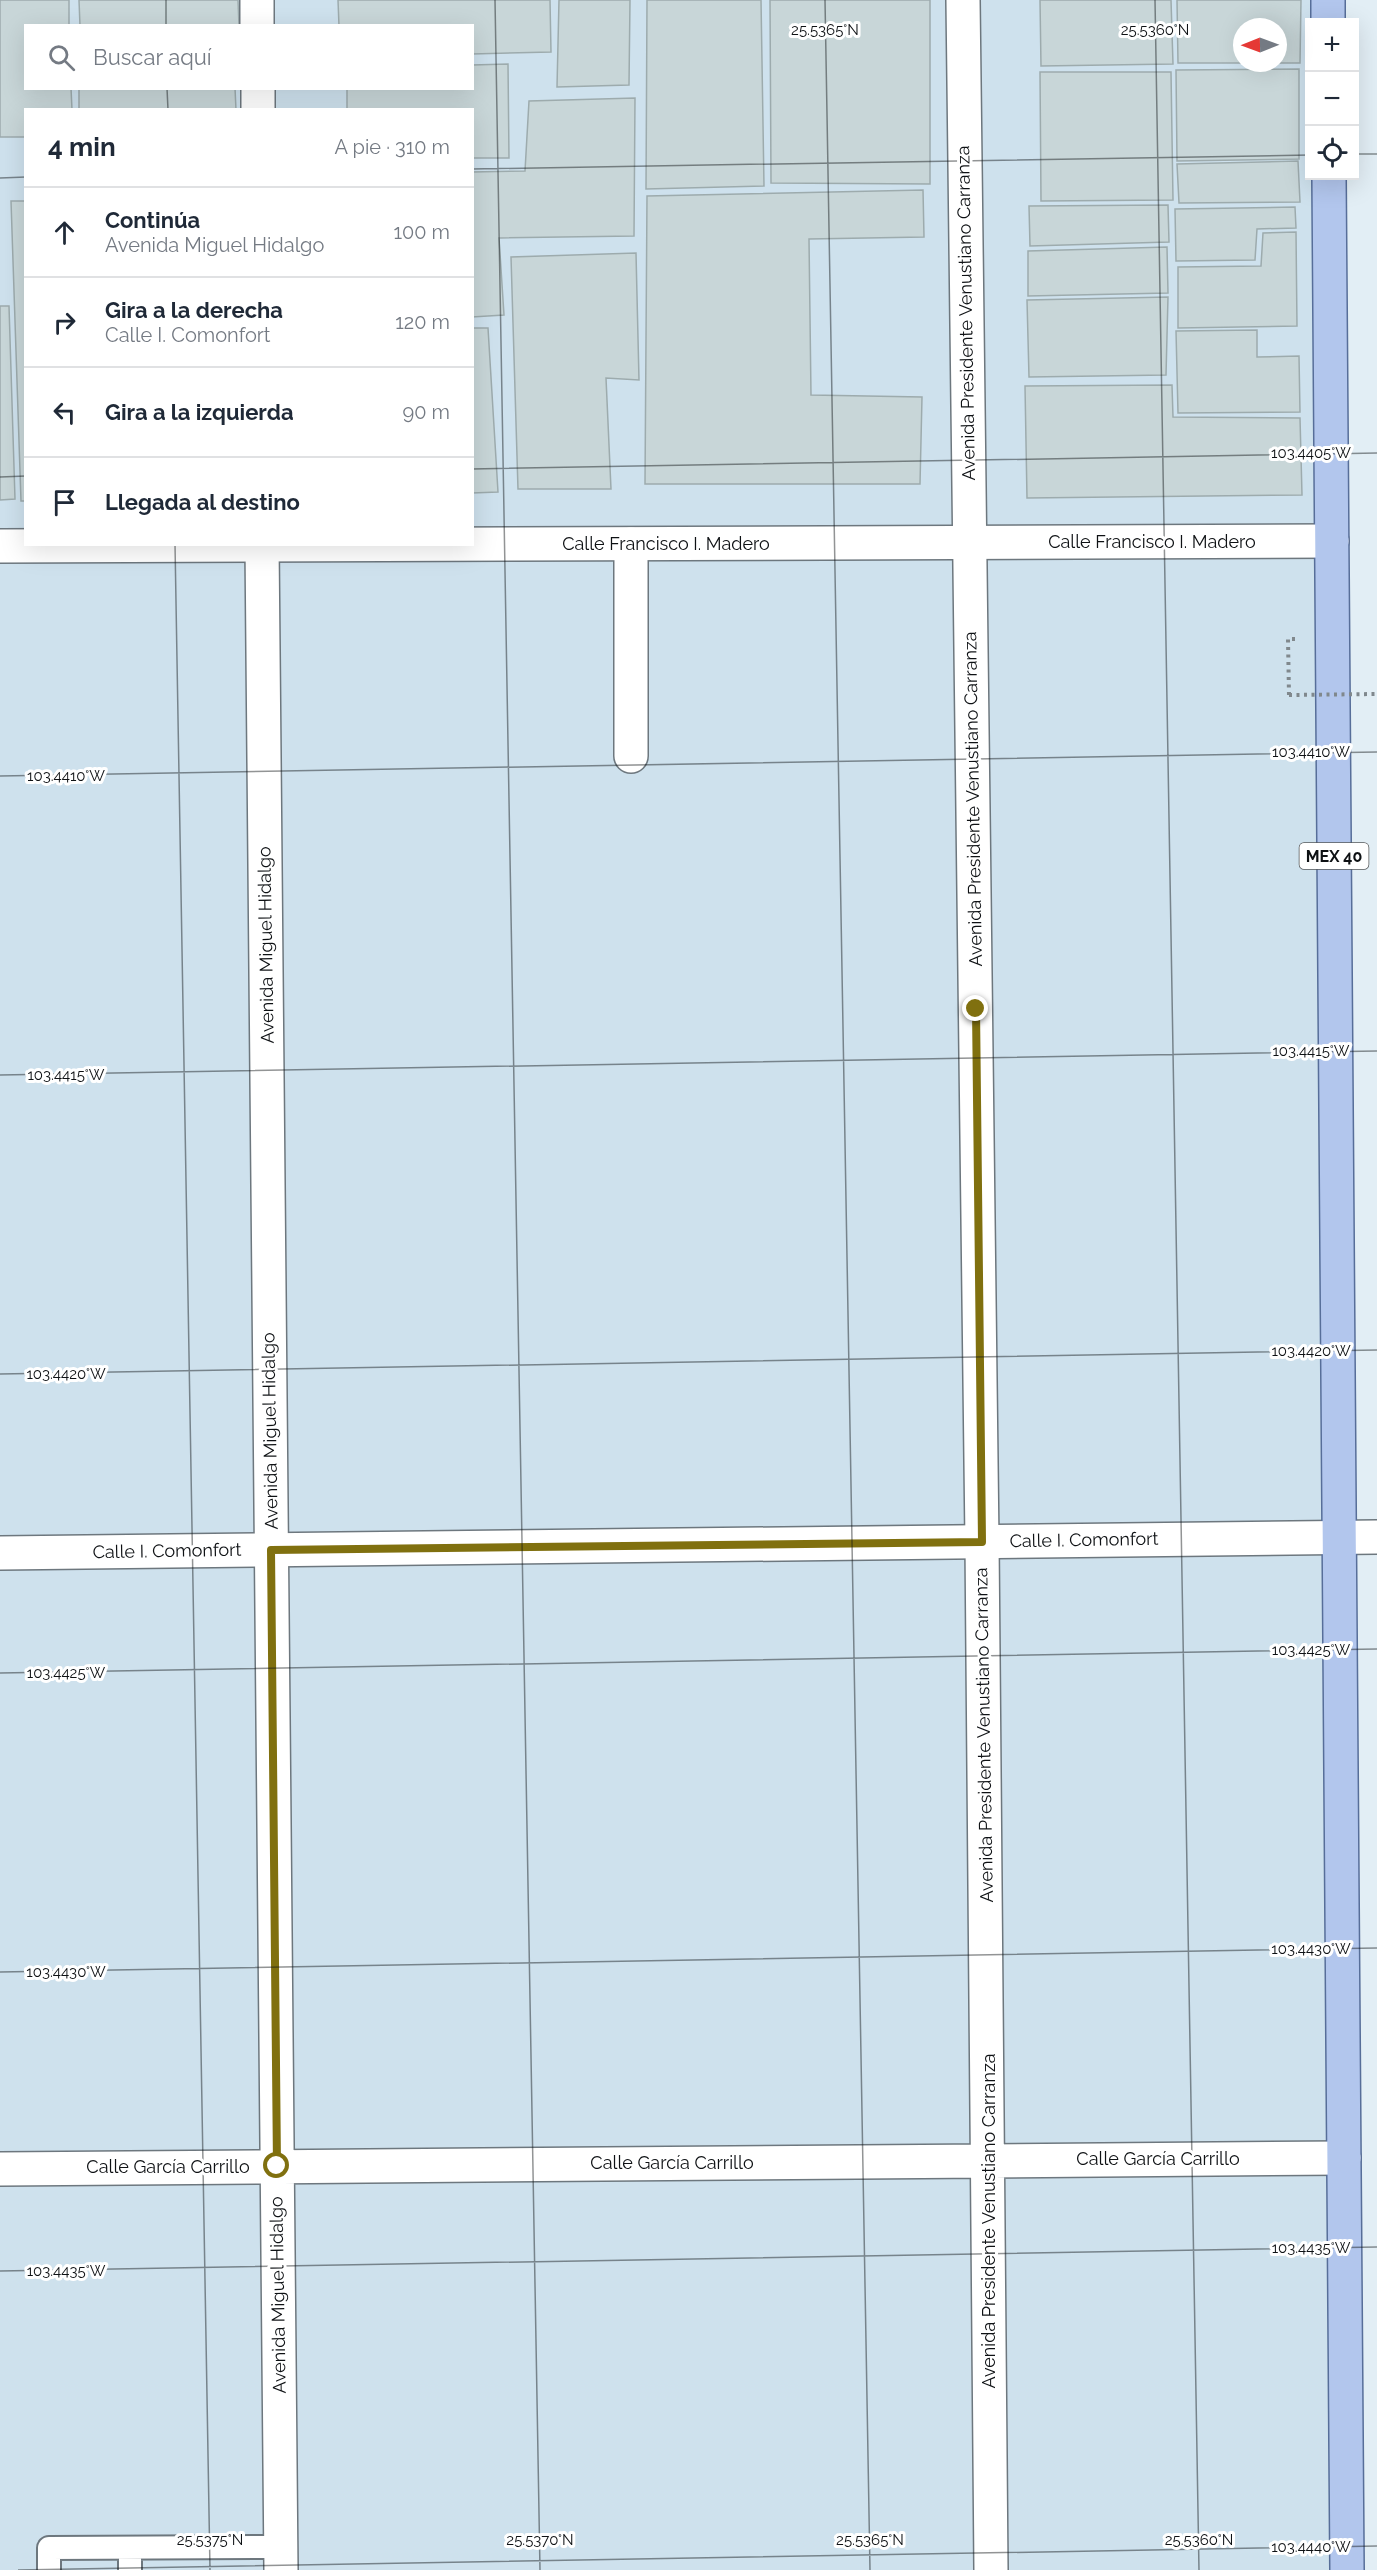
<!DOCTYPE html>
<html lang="es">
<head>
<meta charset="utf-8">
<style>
	body { margin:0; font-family:Raleway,sans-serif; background:#f2f2f3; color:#1f2937 }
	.controls { position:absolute; right:18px; top:18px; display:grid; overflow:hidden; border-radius:0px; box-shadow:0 6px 24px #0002 }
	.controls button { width:54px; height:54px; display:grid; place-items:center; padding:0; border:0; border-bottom:2px solid #e0e1e3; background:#fff; color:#1f2937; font:30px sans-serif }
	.compass { position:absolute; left:1233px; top:18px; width:54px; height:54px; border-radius:50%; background:#fff; box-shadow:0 6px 24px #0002; rotate:269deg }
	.stop { position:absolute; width:18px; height:18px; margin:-14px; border:4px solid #80700f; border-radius:50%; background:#fff }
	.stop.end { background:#80700f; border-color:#fff; box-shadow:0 2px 6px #0008 }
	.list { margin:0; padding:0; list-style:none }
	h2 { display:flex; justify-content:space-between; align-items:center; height:78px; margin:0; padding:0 24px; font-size:26px }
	h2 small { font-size:20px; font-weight:400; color:#747a83 }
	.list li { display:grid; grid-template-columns:39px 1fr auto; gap:18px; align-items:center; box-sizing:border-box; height:90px; padding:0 24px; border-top:2px solid #e0e1e3 }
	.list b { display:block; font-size:22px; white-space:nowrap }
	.list p { margin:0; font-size:20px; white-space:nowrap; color:#747a83 }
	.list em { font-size:20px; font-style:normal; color:#747a83 }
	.icon { flex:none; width:33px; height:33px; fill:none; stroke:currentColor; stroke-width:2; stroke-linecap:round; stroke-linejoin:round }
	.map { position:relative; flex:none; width:1377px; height:2570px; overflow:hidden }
	.search { position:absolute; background:#fff; box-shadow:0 6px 24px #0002; left:24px; top:24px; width:450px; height:66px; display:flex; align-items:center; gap:15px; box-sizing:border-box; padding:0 21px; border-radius:0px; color:#747a83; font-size:22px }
	.panel { position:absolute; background:#fff; box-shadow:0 6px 24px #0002; left:24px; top:108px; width:450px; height:438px; border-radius:0px }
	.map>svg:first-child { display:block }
</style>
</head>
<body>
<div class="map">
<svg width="1377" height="2570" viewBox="0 0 1377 2570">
	<rect width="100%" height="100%" fill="#e2eef5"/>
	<path fill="#cee1ed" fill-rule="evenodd" d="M0,0H1340V22H1310V176H1340L1339,538L1364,2570H0ZM26,26H472V88H26ZM1242,27H1278V63H1242ZM26,110H472V544H26Z"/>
	<path fill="#c8d6d8" stroke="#9dabad" stroke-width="1.5" fill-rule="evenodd" d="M0,0H69V26H26V88H71L72,110H26V137H0Z
		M79,0H238L239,26H80Z
		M338,0H550L551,52L472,54V26H339Z
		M559,0H630L629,85L557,87Z
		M647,0H761L764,186L646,189Z
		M770,0H930V184L771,183Z
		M1040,0H1171L1173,64L1041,66Z
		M1177,0H1301L1300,63H1178ZM1242,27H1278V63H1242Z
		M508,64L509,158H472V110H347V88H472V65Z
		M1299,69V159L1177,161L1176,70Z
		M1040,72H1171L1173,200L1041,201Z
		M79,88H235L236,110H79Z
		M635,98L634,236L499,238L504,315L472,317V172L525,171L529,101Z
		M1298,161L1300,202L1179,203L1177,164Z
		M923,190L924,237L809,239L811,395L922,397L920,484H645L647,196Z
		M11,201H26V501H21Z
		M1168,205L1169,242L1030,246L1029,206Z
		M1295,207L1296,228L1257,229L1255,260L1176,261L1175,209Z
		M1296,232L1297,326L1178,328V267L1261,266L1263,233Z
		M1167,247L1168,293L1028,296V251Z
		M636,253L639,380L606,378L611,489H518L511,257Z
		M1168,297L1166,375L1029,377L1027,300Z
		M0,306H9L15,499L0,500Z
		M472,328H488L498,492L472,493Z
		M1257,330V357L1299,356L1300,412L1178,413L1176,331Z
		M1172,385L1173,417L1300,418L1302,495L1027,498L1025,386Z"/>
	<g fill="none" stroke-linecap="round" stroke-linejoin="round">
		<defs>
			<path id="service" d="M130,2548V2570
				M49,2570V2548L281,2547"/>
			<path id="minor" d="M257,0V26
				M963,0L982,1542L991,2570
				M258,88V110
				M262,544L281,2570
				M631,544V756
				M0,2169L1344,2158"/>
			<path id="tertiary" d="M0,546L1332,541"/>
			<path id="secondary" d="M0,1553L1377,1537"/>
			<path id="primary" d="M1328,0V22
				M1329,176L1347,2570"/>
		</defs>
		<use href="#service" stroke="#6d777e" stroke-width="26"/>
		<use href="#minor" stroke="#6d777e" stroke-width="36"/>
		<use href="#tertiary" stroke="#6d777e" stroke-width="36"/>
		<use href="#secondary" stroke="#6d777e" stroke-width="36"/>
		<use href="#primary" stroke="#576e99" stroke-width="36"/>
		<path stroke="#80888d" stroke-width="4" stroke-dasharray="3 4.5" stroke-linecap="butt" d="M1289,695L1288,639H1296"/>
		<use href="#service" stroke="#fff" stroke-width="22"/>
		<use href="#minor" stroke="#fff" stroke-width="33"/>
		<use href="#tertiary" stroke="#fff" stroke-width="33"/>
		<use href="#secondary" stroke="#fff" stroke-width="33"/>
		<use href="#primary" stroke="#b2c6ed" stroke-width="33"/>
		<path stroke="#80888d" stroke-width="4" stroke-dasharray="3 4.5" stroke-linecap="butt" d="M1289,695L1377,694"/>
	</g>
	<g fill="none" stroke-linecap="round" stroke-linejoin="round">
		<path stroke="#80700f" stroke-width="8" d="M277,2166L271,1550L982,1542L976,1009"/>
	</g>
	<path fill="none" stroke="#0e1114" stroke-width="1.5" stroke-opacity="0.45" d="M166,0V26M495,0L540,2570M825,0L870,2570M1155,0L1199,2570M167,88L168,110M1354,154H1377M472,169L1310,155M0,178L26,177M472,469L1377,453M0,477L26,476M175,544L210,2570M0,776L1377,752M0,1075L1377,1051M0,1374L1377,1350M0,1673L1377,1649M0,1972L1377,1948M0,2271L1377,2247M18,2570L1377,2546"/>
	<g text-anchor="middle" stroke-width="6" stroke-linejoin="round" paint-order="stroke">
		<rect fill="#fff" stroke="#56585a" stroke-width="1.5" x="1299.5" y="843" width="69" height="26" rx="4.5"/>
		<g font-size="16" font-weight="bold" fill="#0e1114">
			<text x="1334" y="862">MEX 40</text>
		</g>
		<g font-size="18" fill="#0e1114" stroke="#fff">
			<text transform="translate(966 313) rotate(-91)" y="6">Avenida Presidente Venustiano Carranza</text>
			<text x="1152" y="548">Calle Francisco I. Madero</text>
			<text x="666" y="550">Calle Francisco I. Madero</text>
			<text transform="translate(973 799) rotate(-91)" y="6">Avenida Presidente Venustiano Carranza</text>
			<text transform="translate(266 945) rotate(-91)" y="6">Avenida Miguel Hidalgo</text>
			<text transform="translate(270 1431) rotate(-91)" y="6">Avenida Miguel Hidalgo</text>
			<text transform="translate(1084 1540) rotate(-1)" y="6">Calle I. Comonfort</text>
			<text transform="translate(167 1551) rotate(-1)" y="6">Calle I. Comonfort</text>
			<text transform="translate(984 1735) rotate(-91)" y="6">Avenida Presidente Venustiano Carranza</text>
			<text x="1158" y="2165">Calle García Carrillo</text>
			<text x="672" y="2169">Calle García Carrillo</text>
			<text x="168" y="2173">Calle García Carrillo</text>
			<text transform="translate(989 2221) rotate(-90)" y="6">Avenida Presidente Venustiano Carranza</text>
			<text transform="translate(278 2295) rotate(-91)" y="6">Avenida Miguel Hidalgo</text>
		</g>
	</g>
	<g font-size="15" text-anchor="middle" fill="#0e1114" stroke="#fff" stroke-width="6" stroke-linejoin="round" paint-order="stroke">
		<text x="825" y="35">25.5365°N</text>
		<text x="1155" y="35">25.5360°N</text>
		<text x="1311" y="458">103.4405°W</text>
		<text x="1311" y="757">103.4410°W</text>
		<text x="66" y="781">103.4410°W</text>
		<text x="1311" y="1056">103.4415°W</text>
		<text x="66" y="1080">103.4415°W</text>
		<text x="1311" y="1356">103.4420°W</text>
		<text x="66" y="1379">103.4420°W</text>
		<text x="1311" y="1655">103.4425°W</text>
		<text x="66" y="1678">103.4425°W</text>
		<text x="1311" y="1954">103.4430°W</text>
		<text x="66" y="1977">103.4430°W</text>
		<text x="1311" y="2253">103.4435°W</text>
		<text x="66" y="2276">103.4435°W</text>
		<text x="210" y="2545">25.5375°N</text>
		<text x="540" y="2545">25.5370°N</text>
		<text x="870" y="2545">25.5365°N</text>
		<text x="1199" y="2545">25.5360°N</text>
		<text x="1311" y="2552">103.4440°W</text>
	</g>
</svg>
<div class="controls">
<button>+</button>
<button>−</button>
<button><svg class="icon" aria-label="locate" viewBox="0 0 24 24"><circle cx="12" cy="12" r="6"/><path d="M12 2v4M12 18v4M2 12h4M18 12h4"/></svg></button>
</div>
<svg class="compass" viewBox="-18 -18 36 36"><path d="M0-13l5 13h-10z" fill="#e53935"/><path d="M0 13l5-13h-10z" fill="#747a83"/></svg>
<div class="stop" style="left:277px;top:2166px"></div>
<div class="stop end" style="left:976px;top:1009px"></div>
<div class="search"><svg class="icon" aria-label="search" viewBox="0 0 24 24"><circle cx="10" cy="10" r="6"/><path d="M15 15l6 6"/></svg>Buscar aquí</div>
<section class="panel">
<h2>4 min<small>A pie · 310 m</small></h2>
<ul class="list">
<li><svg class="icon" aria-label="ahead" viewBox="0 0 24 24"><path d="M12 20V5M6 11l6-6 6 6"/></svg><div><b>Continúa</b><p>Avenida Miguel Hidalgo</p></div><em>100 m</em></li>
<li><svg class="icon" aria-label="right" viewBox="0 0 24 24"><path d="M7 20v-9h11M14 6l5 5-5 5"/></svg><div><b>Gira a la derecha</b><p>Calle I. Comonfort</p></div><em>120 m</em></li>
<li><svg class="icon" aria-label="left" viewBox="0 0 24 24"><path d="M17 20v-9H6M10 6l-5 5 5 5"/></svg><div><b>Gira a la izquierda</b></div><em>90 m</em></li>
<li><svg class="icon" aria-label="arrive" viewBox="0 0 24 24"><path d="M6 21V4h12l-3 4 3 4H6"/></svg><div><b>Llegada al destino</b></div></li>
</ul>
</section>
</div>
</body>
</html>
